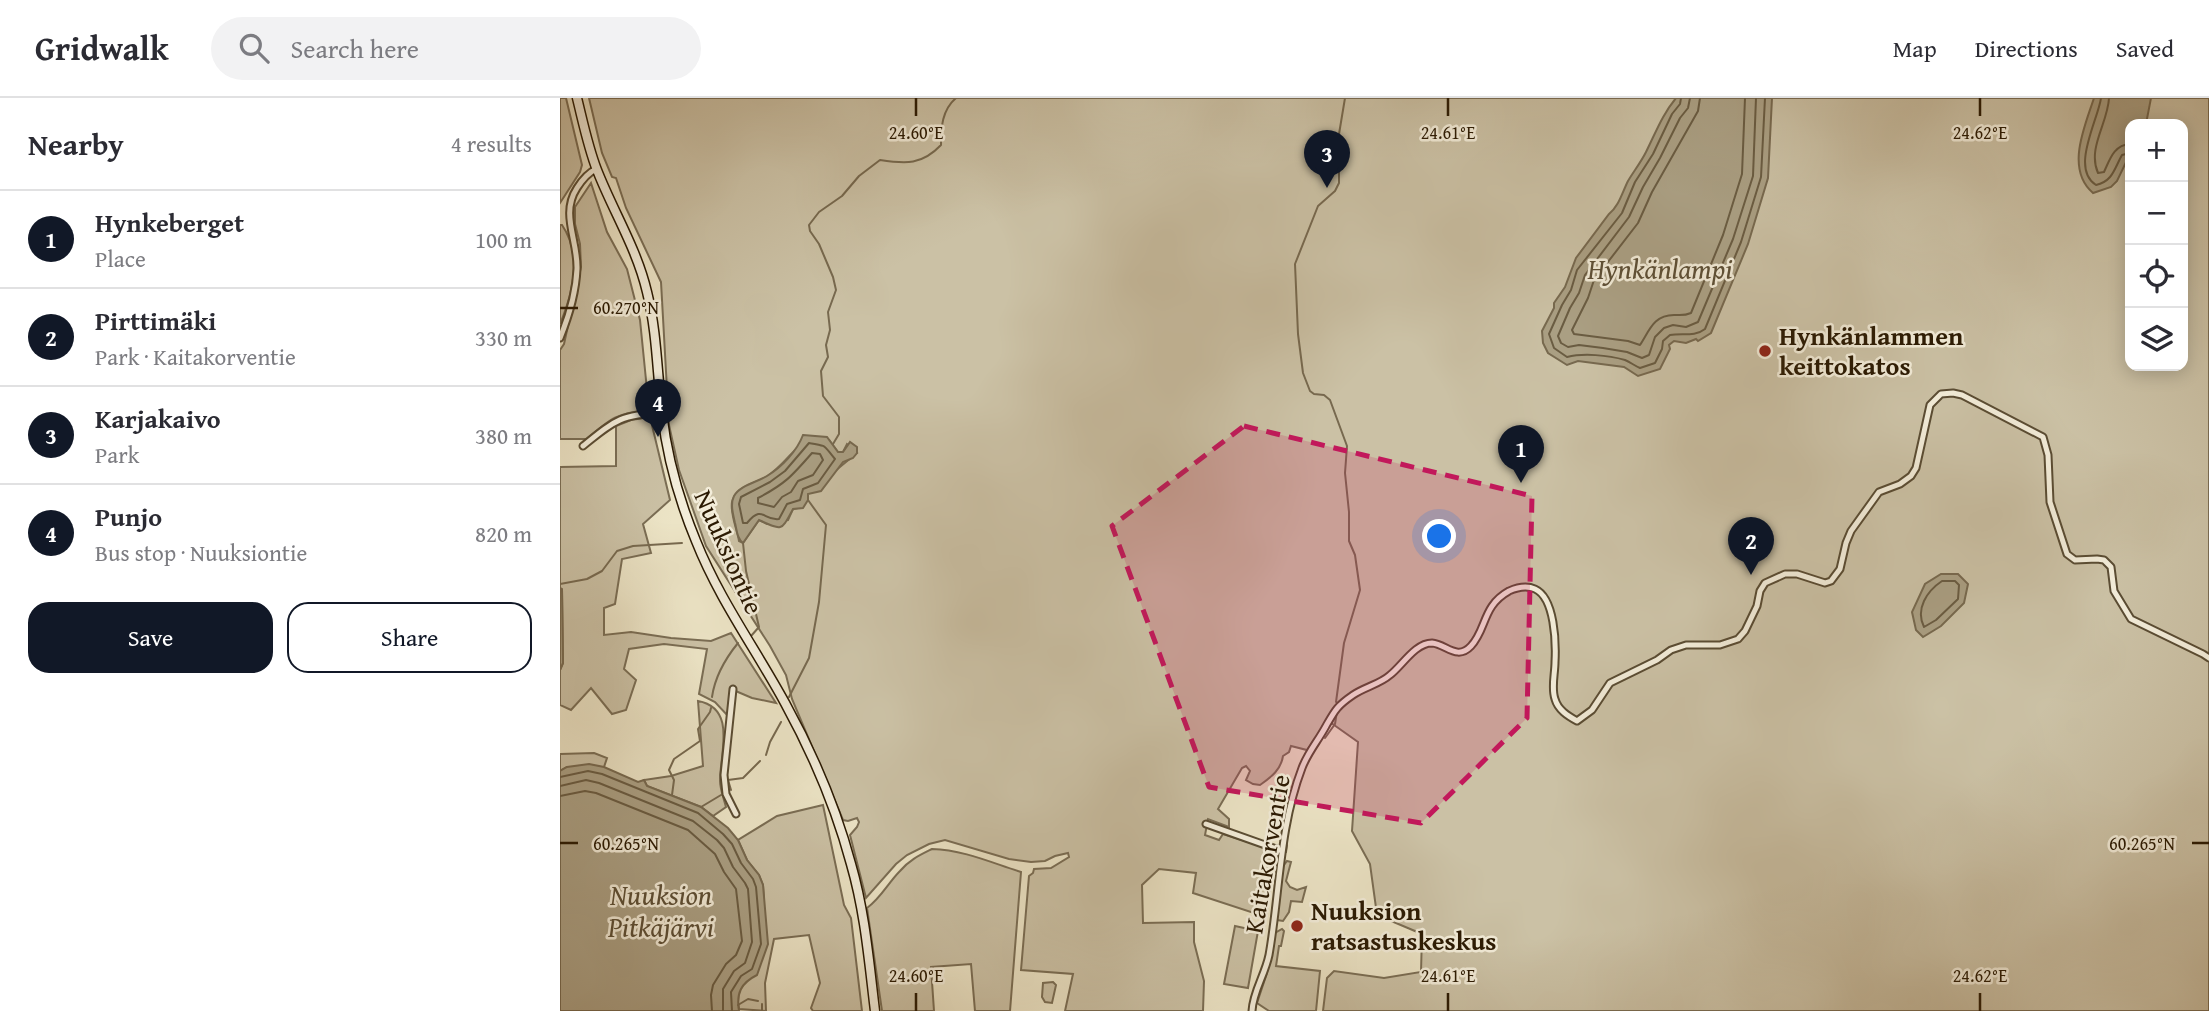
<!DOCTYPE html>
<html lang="en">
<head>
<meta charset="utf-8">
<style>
	body { margin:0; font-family:"Gentium Book Plus",serif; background:#f2f2f3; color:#2b2b33 }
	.controls { position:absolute; right:21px; top:21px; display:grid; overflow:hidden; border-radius:14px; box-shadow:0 4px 18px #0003 }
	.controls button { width:63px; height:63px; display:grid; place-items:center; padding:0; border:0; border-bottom:2px solid #e1e1e2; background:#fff; color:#2b2b33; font:35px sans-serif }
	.you { position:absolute; left:880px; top:439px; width:24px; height:24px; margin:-18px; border:5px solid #fff; border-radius:50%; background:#1a73e8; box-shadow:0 0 0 10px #1a73e833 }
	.badge { display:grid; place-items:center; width:46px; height:46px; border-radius:50%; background:#111827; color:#fff; font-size:23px; font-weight:700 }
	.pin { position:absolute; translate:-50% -58px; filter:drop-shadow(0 2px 4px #0008) }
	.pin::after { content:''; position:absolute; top:37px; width:24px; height:21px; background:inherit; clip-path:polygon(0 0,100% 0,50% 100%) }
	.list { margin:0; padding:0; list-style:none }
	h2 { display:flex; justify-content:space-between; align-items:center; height:91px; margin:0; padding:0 28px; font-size:30px }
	h2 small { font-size:23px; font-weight:400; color:#7c7c81 }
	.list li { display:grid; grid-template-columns:46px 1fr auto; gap:21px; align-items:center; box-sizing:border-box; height:98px; padding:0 28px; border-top:2px solid #e1e1e2 }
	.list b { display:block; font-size:26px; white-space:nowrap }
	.list p { margin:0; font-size:23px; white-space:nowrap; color:#7c7c81 }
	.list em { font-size:23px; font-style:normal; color:#7c7c81 }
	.actions { display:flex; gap:14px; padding:21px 28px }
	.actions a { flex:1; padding:16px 0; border:2px solid #111827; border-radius:21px; text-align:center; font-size:24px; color:#111827 }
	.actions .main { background:#111827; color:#fff }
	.icon { flex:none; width:38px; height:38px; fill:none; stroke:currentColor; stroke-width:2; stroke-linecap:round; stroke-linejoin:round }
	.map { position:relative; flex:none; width:1649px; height:913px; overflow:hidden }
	header { display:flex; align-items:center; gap:42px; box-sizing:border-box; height:98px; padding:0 35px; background:#fff; border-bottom:2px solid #e1e1e2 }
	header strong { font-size:33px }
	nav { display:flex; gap:38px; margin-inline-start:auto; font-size:24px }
	.search { width:490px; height:63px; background:#f2f2f3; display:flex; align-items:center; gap:18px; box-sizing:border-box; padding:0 24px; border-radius:38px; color:#7c7c81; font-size:26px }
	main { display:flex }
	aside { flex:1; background:#fff }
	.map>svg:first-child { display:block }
</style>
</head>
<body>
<header>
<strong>Gridwalk</strong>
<div class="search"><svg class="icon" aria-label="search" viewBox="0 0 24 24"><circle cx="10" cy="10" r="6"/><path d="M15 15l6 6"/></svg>Search here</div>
<nav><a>Map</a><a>Directions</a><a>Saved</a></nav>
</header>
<main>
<aside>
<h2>Nearby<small>4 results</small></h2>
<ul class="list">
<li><span class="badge">1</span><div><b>Hynkeberget</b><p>Place</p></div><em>100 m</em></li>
<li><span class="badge">2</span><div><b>Pirttimäki</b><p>Park · Kaitakorventie</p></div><em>330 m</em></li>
<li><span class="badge">3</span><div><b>Karjakaivo</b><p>Park</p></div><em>380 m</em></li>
<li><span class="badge">4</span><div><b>Punjo</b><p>Bus stop · Nuuksiontie</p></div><em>820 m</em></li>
</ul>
<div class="actions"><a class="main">Save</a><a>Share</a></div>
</aside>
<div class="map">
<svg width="1649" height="913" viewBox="0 0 1649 913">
	<rect width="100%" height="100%" fill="#ece4c6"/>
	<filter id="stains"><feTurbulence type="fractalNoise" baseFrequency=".00286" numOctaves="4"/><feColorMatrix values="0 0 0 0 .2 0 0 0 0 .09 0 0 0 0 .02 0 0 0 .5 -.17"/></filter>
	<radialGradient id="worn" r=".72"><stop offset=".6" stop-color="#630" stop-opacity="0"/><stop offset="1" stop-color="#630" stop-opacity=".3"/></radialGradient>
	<path fill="#cbc1a5" stroke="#7a6d54" stroke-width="2" fill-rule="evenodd" d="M0,0H6L22,67L20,74L0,105Z
		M29,0H1649V913H763L767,880L774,873L824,880L861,874L862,836L817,817L810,766L792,733L798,644L767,622L765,628L747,652L731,648L729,654L723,658C721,672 711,679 700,687L693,686L686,682L690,673L686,668L682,670L658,711L669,721V729L648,721L645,737L659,742L663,736L716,753L706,819L633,795L636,775L599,771L582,787L583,825L634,824V844L644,883L643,913H505L513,876L461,872L469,778L473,775L474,771L491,770L509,759L508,755L495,758L485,763L471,764L449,761L385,742L369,746L347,757L336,766L306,800L290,737L297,729L299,724L297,720L288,723L283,722L232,601L226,577L210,548L146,448L119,372L109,327L101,184L66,110L56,80L52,79L42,55ZM1570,26H1623V268H1570ZM251,338L269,342L278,354H283L287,346L297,355L247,396L243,409L233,411L228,422L207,426L199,422L183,445L179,443C177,431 170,416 172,404C176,388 194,386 206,379C224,368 234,349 251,338Z
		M31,85L47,134L67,171L80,222L89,312C57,315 51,320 27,341H0V252L4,246L21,169L20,146L15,126V109Z
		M0,127H2C22,156 13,195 0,226Z
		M90,319L110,402L83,426L91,455L62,461L55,506L44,510V537L71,534L111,540L151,543L171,535L216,605L192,600L171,591L168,618L155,604L139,596L147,551L104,546L69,551L64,571L76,582L66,612L52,616L31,590L11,612L0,607V572L3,565L2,492L0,490V369L56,368V328L71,322Z
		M138,603C177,610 160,655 160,683C160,691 164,701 166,709L153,718L141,709L87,688L84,682L111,678L143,668Z
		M34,655L47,660L44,669H7L0,673V656Z
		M263,707L284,807L291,820L302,913H253L251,910L260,885L249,837L214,841L205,885L206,913L179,911L177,897L186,882L204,803L203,787L199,777L187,762L178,742L217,718Z
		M372,751C404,752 432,765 461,774L450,913H415L411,866L371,869L374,913H322L307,810C321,800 328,785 340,773C349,762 360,757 372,751Z
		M727,763L731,764L726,783L730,789L737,792L746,789L742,804L731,803L729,814L723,823L717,822L715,819L721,771Z
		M675,828L698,833L688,890L664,886Z
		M722,831L724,833L721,848H719L716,868L760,873L756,913H709L697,905L707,875L715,835Z
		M493,884L496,887L492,905L485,904L482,899L483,885Z"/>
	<path fill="#aa9f83" stroke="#77694f" stroke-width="2" d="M1116,0H1212L1208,80L1188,146L1151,235L1138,243L1136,241L1126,245L1114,243L1109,247L1110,251L1100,271L1078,278L1064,269L1018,263L1007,267L988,255L983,245L982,233L994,210V205L1005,189L1016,160L1049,116C1059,108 1062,95 1068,83C1074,73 1081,64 1086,54C1096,34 1102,17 1116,0Z
		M1534,0H1591L1586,26H1570V56L1557,83L1551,89L1533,95C1505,71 1525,28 1534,0Z
		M243,337L267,339L278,354H283L290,344L297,349V355L293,360L283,364L261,393L248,396V402L243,410L233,411C221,433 223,433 199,422L183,445C177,440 177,433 175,425C173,416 170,406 174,398C180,387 198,384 207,378C222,369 237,353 243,337Z
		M1381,476H1398L1408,486L1404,505L1381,528L1363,539L1356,532L1352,514L1365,486Z
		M0,490L2,491L3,565L0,572Z
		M29,666L44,669L78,684L84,682L87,688L141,709L168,730L178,742L187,762L199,777L203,787L208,846L197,877C181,885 176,895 179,913H0V673L7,669Z"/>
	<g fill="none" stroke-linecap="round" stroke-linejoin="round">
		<path stroke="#6a5c42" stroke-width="2" d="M1121,0L1120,6L1112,16L1093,56L1075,84L1062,115L1017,172L1011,192L1002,207L989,236L994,250L1007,259C1023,255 1048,257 1065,262C1070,264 1075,268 1080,270L1095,265L1102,251L1103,243L1110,237C1122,235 1135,239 1145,231L1181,144L1201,79L1205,0
			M1130,0L1128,10L1120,20L1100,60L1083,89L1069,119L1025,177L1019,195L1010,210L998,238L1001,245L1008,249L1019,247L1043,250L1067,254L1082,260L1089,257L1095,239L1104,230L1113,227L1126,229L1138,224L1173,141L1193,78L1196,0
			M1140,0L1138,13L1092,94L1078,125L1034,182L1028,200L1012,232L1014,236L1068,243L1080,247C1089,234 1093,217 1114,217C1121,217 1124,218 1131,215L1163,137L1182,76L1185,0
			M1541,0C1538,22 1510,71 1536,87C1553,83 1554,71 1562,57L1570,55
			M1549,0C1548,25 1527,50 1538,75L1544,74C1550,61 1554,47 1570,46
			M249,345C268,348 263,347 275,361L258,385L243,391L240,402L227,406L219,421C203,423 203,406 187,425H183L179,406L181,399L210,384L225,373Z
			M252,355L260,356L263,362L253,377L238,383L231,394L222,399L214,409L198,405V400C225,386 232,378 252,355Z
			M1382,483H1395L1399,487L1398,501L1376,522L1364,529C1355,511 1367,493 1382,483Z
			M0,679L28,673L42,676L138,715L163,736L172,746L181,765L193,781L196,789L201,846L192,871L181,878L171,894L172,913
			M0,688L26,682L39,685L133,723L157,742L164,750L173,769L185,785L188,791L192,844L185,865L174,873L163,891V913
			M0,698L25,693L36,695L128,732L155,756L164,774L176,791L182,843L176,857L166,866L153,887L151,897L152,913"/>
		<path stroke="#77694f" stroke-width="2" d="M273,346L279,336V319L263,298L261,273L268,259L266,247L270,232L268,214L276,192L273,179L259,146L250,133L249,127L259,114L282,98L299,78L320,62C346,66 362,67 381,47C381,29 382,12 396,0
			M183,445L186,473L199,529L191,538
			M0,486L27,481L42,473L57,453L73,448L122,445
			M152,599C155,578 165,561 178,545
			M229,599L249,560L259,504L266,427L248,402
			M776,604L784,545L800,492L795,457L789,443V414L785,375L787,348L770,302L764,297L754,296L750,293L743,275L738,236L735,166L758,108L775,93L779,85V36L785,0
			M765,640L775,626L777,613
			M206,657L210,644L221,624
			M171,692L168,682L183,680L200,663
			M112,697L114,682L109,672L114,661L140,643L138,631L150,614L151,610
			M141,709L161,697
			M726,754L727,747
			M178,907L188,901L198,903
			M202,913V906"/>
		<defs>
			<path id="street" d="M0,240C9,218 16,194 17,171C18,142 0,116 17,90C22,82 28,75 36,71
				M23,348C54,323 61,316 102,315
				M173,591L164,677L166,696L176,716
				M646,726L722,753
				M692,913C693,893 705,877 709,857C720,795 719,730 742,670C748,654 758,643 766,628C775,612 777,608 793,597C805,589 820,586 830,577C842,568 855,545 872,545C886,546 897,563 911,548C927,531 922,508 949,493C958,489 966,487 975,491C995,500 996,545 995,564C995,576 991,590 995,601C998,612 1008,618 1017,623L1032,612L1050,585L1097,562L1111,552L1126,547H1160L1178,541L1185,533L1197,508L1200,493L1205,485L1225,476H1237L1265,485L1271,483L1280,471L1286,445L1291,433L1319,394L1340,386L1351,378L1356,370L1370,307L1381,296L1393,295L1402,297L1483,339L1488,357L1490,404L1507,456L1515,462L1537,461L1544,462L1551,469L1554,493L1571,521L1643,556L1649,560"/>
			<path id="secondary" d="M17,0C23,24 28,49 37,72C53,113 77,151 87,194C97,234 97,274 102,315C107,358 119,402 136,443C159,501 195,550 225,605C253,656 276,710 291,766C305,814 309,864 315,913"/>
		</defs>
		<use href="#street" stroke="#5a4c33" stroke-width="9"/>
		<use href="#secondary" stroke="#2a1902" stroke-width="11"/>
		<use href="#street" stroke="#f3edda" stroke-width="5"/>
		<use href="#secondary" stroke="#f3edda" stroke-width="8"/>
	</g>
	<path fill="#c2185b" fill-opacity="0.2" stroke="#c2185b" stroke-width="5" stroke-dasharray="14 9" stroke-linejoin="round" d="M684,328L972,398L967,620L861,725L649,689L552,428Z"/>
	<path fill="none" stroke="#2a1902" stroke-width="2.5" d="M356,0V18M888,0V18M1420,0V18M0,210H18M0,745H18M1632,745H1649M356,895V913M888,895V913M1420,895V913"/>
	<g fill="#8f2418" stroke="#f3edda" stroke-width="2.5">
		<circle cx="1205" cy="253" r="7"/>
		<circle cx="737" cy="828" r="7"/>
	</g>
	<g text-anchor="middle" stroke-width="5" stroke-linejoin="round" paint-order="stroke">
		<g font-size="26" font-weight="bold" fill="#2a1902" stroke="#f3edda" text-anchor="start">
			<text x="1219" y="247">Hynkänlammen<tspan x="1219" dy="30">keittokatos</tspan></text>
			<text x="751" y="822">Nuuksion<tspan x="751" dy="30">ratsastuskeskus</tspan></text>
		</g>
		<g font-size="26" fill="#2a1902" stroke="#f3edda">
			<text transform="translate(169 454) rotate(66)" y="9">Nuuksiontie</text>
			<text transform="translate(707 756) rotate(-80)" y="9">Kaitakorventie</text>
		</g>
		<g font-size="28" font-style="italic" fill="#5d4f36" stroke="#f3edda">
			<text x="1100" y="181">Hynkänlampi</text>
			<text x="101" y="807">Nuuksion<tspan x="101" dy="32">Pitkäjärvi</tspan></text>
		</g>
	</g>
	<g font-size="18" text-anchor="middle" fill="#2a1902" stroke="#f3edda" stroke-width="5" stroke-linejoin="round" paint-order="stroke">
		<text x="356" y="41">24.60°E</text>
		<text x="888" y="41">24.61°E</text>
		<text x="1420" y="41">24.62°E</text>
		<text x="66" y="216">60.270°N</text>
		<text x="66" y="752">60.265°N</text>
		<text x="1582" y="752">60.265°N</text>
		<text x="356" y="884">24.60°E</text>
		<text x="888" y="884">24.61°E</text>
		<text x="1420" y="884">24.62°E</text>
	</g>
	<rect width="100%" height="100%" filter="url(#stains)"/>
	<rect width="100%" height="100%" fill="url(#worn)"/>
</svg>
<div class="controls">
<button>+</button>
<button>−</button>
<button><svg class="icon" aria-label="locate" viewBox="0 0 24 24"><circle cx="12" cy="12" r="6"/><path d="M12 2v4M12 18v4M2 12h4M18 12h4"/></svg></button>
<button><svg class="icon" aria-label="layers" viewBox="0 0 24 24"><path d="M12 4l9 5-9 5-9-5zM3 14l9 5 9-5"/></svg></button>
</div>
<div class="you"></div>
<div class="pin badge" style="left:961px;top:385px">1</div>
<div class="pin badge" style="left:1191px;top:477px">2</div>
<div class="pin badge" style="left:767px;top:90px">3</div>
<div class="pin badge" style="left:98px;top:339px">4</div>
</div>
</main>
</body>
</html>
